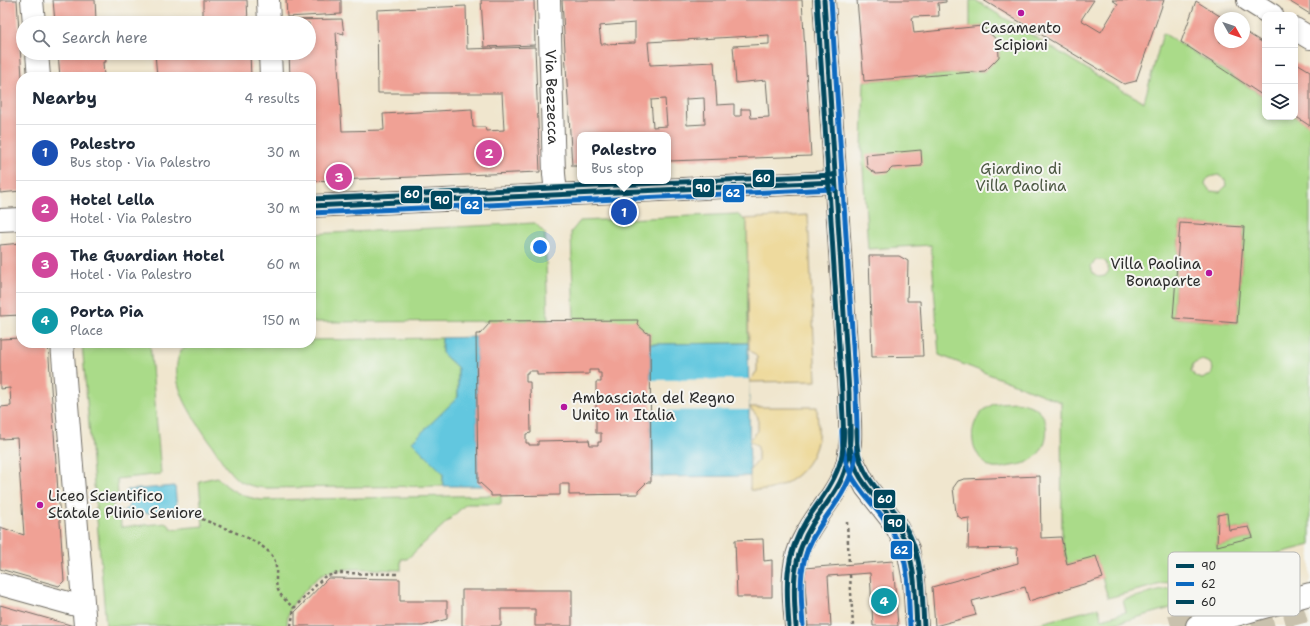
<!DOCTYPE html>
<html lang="en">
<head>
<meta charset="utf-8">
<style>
	body { margin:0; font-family:"Shantell Sans",sans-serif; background:#f2f2f3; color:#1f2937 }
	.controls { position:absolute; right:12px; top:12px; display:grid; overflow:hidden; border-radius:8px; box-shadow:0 2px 6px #0003 }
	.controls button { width:36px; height:36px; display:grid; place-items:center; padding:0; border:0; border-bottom:1px solid #e0e1e3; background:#fff; color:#1f2937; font:20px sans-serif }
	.compass { position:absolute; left:1214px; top:12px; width:36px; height:36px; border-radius:50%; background:#fff; box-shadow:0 2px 6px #0003; rotate:130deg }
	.you { position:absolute; left:540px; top:247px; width:14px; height:14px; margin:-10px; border:3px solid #fff; border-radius:50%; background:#1a73e8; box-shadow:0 0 0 6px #1a73e833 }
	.badge { display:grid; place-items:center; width:26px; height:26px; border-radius:50%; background:#d93025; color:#fff; font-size:13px; font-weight:700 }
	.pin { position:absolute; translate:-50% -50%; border:2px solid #fff; box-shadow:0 1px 4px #0006 }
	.popup { position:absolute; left:577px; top:132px; width:94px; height:52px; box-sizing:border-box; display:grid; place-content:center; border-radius:8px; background:#fff; filter:drop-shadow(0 1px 3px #0005); font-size:13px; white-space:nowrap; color:#747a83 }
	.popup b { font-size:15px; color:#1f2937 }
	.popup::after { content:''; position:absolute; left:50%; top:100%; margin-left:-8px; border:8px solid transparent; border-top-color:#fff }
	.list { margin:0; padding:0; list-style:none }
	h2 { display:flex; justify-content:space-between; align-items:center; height:52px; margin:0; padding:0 16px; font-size:17px }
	h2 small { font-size:13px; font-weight:400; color:#747a83 }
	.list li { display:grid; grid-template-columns:26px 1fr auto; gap:12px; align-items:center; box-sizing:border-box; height:56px; padding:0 16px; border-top:1px solid #e0e1e3 }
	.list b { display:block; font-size:15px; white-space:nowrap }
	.list p { margin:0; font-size:13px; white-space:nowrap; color:#747a83 }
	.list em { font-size:13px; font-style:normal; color:#747a83 }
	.icon { flex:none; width:22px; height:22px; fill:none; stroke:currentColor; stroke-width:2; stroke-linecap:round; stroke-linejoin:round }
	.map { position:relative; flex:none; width:1310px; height:626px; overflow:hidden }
	.search { position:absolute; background:#fff; box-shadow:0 2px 6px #0003; left:16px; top:16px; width:300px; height:44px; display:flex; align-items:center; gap:10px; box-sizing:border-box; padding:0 14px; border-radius:22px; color:#747a83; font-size:15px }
	.panel { position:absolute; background:#fff; box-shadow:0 2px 6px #0003; left:16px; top:72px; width:300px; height:276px; border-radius:16px }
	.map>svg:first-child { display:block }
</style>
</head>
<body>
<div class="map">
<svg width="1310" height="626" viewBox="0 0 1310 626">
	<rect width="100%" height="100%" fill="#f6f6f2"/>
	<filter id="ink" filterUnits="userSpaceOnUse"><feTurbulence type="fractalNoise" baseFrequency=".025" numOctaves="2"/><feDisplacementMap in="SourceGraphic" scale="8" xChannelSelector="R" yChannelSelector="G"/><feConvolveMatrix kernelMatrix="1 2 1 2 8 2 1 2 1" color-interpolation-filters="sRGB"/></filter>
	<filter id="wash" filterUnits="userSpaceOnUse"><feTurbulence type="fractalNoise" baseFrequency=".012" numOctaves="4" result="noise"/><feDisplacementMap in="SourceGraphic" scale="16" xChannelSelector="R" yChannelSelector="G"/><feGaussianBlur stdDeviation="0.9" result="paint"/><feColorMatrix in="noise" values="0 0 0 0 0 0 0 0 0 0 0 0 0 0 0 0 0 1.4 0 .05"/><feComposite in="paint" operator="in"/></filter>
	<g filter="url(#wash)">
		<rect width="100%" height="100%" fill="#f0e6ce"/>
		<path fill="#aadb89" stroke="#6a835a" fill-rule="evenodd" d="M970,0H975L1106,81L1144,102L1163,33L1265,97V117L1295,116L1310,126V545L1108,598L1096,557L1067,564L1062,538L1061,402L939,355L931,245L868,249L862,151L864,81L985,71L999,57L998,42L982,26L970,28ZM1219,175L1225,179L1226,186L1220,192L1210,191L1205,184C1206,177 1212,176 1219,175ZM1180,223L1244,228L1237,323L1173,318ZM1096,260H1102L1106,262L1109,271L1105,276L1099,277L1093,273L1091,266ZM1202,360L1210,363L1213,369L1211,375L1202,379L1195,376L1191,371L1193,364ZM1227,514L1229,530L1249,527L1253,537L1217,546L1218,515Z
			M737,214L747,222L748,343L650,344V333H647L637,324L638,321H574L571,232L580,221Z
			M535,223L545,233L548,321L311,322V234Z
			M442,338V353L458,368V397L413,442L443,473V486L265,488C255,487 245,485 237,479C227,471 220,457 213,447C196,420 165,384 181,350L195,343H311V340Z
			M82,343H150L161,474L117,479L118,497L114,499L112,503L115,509L120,510L121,527L167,523L172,529L203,526L199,481L217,477C230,491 243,497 262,500L501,495V504H466L407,559H401V570C379,570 341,565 322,575C315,579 309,586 304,592C293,603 287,610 287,626H106Z
			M1015,402C1024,403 1031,405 1038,410C1053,423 1047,451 1031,460C1026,464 1018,465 1011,466C1005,467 999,469 993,468C988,467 985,463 981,459C966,441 971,414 994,404C1001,402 1009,403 1015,402Z
			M1254,565L1259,583L1107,626H1030L1098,608L1102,619L1126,612L1123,600L1214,577L1217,586L1243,579L1240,569Z"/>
		<path fill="#eeda9e" stroke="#8c8264" d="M808,215L816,381L749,382L757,371V357L749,349L747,222L744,219Z
			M749,407H817C817,417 819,427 818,437C814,463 796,482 771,489C765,491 757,490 750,490V470L758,461V447L749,440L758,431V417Z"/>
		<path fill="#62c7df" stroke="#467985" d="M476,337L478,482L484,486H443V473L412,442L458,397V368L442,353V338Z
			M748,343L750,476L651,477L650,344Z
			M175,486L177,511L135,514L134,518L130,520L124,516V510L129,507L127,490Z"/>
		<path fill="#f0e6ce" d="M749,379V410L650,411V380Z"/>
		<g id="blocks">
			<path fill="#f0a195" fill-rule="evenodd" d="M0,0H17L22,77L21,191L0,193Z
				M53,0H95L96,20H102V23H55Z
				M203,0H247L248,23H154L153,20L203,18Z
				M286,0H341V14L287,17Z
				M481,0H534L535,45L484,47Z
				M562,0H802L811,156L668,161V135H580V166H572ZM635,23V43L601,44L599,26ZM769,35V44L733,46L736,83L766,80L769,117L751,118L750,109H741V116H734V104L717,105L714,62L650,65L648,42ZM704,98L705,124L687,125L686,99ZM665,99L667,126L653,127L651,100Z
				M857,0H946V2L938,3L939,16L912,17L914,33L982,26L998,41L999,57L985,71L864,81Z
				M983,0H1094L1081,20L1101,32L1118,4L1112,0H1164L1136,81L1124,84Z
				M1287,0H1310V14Z
				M1196,1L1223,18H1220V42H1244V31L1265,44V97L1181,42Z
				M466,6L467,49L535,47L540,172L311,181V77H290L289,53H309V23H288V20L342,19L344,34L336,32L342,131L384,130L383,114L472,109L473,127H485L486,131L504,130L502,93H378L377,10Z
				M58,53H105L106,62H103L104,77H60Z
				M155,53H250L251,77H157Z
				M1295,62L1310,71V126L1295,116Z
				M921,150L922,166L892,168L887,173L876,174L867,167L866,155Z
				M1180,223L1244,227L1237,323L1173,318Z
				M21,243V315L0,316V245Z
				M869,256H899L908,261L907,301H920L923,356L872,357Z
				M638,320L637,324L647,333H650L651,482H647L638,491V494L569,495V484H560V495L491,496V493L480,483H478L476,334H480L489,324V321ZM589,370H598V373H601V382H596V433H601V442H598V445H590L589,440L538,441V445H529V443H526V434L531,433L530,382H526V373H528V371H537V375L589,374Z
				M21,338V343H48L64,581L59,586L0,569V527L24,535L17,438L0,439V407L11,406L10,388L0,389V339Z
				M1040,476L1041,538L1061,537L1067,564L1096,556L1103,578L1029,601L1025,587L972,601L976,615L935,626L932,587L1018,563L1017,548L968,549L969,518L962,519L958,516L956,512L953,488L958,481L964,479Z
				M1227,513L1229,530L1249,527L1253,537L1217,546L1218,515Z
				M763,539L764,561L772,560V597H737L735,540Z
				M893,561L898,626H873L870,573L828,576L831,626H808L804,568Z
				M328,578L400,579V601H447V619L423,626H295V612Z
				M462,590H572V626H535V609H501V626H462Z
				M0,605L74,626H0Z"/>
		</g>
	</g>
	<g filter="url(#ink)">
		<use href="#blocks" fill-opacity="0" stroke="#706c64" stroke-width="1"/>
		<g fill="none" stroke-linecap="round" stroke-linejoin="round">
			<path stroke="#c9c1ad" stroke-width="22" stroke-dasharray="22 11" stroke-linecap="butt" d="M1171,626L1217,613
				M1252,626L1310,610"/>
			<defs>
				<g id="minor">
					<path d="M32,0L34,23"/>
					<path id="s1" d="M549,0L554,174L556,194"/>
					<path d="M1248,0L1272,15"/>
					<path d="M1295,29L1310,38"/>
					<path d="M37,53L39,77"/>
					<path d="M0,220L21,219"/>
					<path d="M62,343L85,626"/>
					<path d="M0,584L83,607"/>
					<path d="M1197,626L1310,594"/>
				</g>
				<path id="secondary" d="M268,0L269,23
					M270,53L271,77
					M311,206L834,182
					M849,454L866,487L895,524L908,549L914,581L917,626
					M796,626C794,601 790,572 800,547C813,515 845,489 849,454C852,434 849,412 849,393L824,0"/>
			</defs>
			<use href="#minor" stroke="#706c64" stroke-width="24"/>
			<use href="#secondary" stroke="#706c64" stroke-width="24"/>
			<path stroke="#706c64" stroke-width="2.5" stroke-dasharray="3 3" stroke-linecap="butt" d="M202,519C220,527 266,541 274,559C277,566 276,572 276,580C276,593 285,600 294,608
				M847,522L849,564
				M850,575L853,626
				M291,626L294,608L324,577L338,573L399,574"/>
			<use href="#minor" stroke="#fff" stroke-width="22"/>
			<use href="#secondary" stroke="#fff" stroke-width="22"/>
			<defs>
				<path id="bus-1" d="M311,206L834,182
					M849,430C848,486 883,495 904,539C916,566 915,597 917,626
					M796,626C793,587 791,558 813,523C825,505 841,487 846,466C853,442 849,417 849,393L824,0"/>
				<path id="bus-2" d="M311,213L834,189
					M842,430C841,489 876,496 898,542C910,567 908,598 910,626
					M803,625C800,587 797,559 820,526C832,508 847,490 853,468C860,444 856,418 856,393L831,0"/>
				<path id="bus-3" d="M311,199L834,175
					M856,430C855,483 890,494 910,536C923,563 922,596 924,626
					M789,626C786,586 784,556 806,521C818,503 832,486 839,466C847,443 842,417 842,393L817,0"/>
			</defs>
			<use href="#bus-1" stroke="#f6f6f2" stroke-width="8"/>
			<use href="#bus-2" stroke="#f6f6f2" stroke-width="8"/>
			<use href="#bus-3" stroke="#f6f6f2" stroke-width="8"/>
			<use href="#bus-1" stroke="#00475d" stroke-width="5"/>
			<use href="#bus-2" stroke="#0c69bf" stroke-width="5"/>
			<use href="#bus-3" stroke="#00475d" stroke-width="5"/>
		</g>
	</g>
	<g fill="#b5179e" stroke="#f6f6f2" stroke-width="1.5">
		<circle cx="1021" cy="13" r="4"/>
		<circle cx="1209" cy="273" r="4"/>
		<circle cx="564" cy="407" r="4"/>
		<circle cx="40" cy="505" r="4"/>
	</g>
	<g text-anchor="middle" stroke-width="4" stroke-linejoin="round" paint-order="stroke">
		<g font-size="15" fill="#2b2b2b" stroke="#f6f6f2" text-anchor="start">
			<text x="1021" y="33" text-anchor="middle">Casamento<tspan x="1021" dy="17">Scipioni</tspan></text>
			<text x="1201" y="269" text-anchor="end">Villa Paolina<tspan x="1201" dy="17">Bonaparte</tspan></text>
			<text x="572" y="403">Ambasciata del Regno<tspan x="572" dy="17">Unito in Italia</tspan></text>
			<text x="48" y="501">Liceo Scientifico<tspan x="48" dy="17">Statale Plinio Seniore</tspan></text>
		</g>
		<g font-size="15" fill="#2b2b2b" stroke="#f6f6f2">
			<text dy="5" stroke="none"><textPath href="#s1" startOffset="97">Via Bezzecca</textPath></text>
		</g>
		<g font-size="15" fill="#4b5742" stroke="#f6f6f2">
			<text x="1021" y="174">Giardino di<tspan x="1021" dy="17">Villa Paolina</tspan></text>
		</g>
	</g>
	<rect x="1168" y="552" width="132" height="64" rx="6" fill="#f6f6f2" stroke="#b9b9b6" stroke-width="1"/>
	<rect x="1176" y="564" width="18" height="4" fill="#00475d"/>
	<rect x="1176" y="582" width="18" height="4" fill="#0c69bf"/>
	<rect x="1176" y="600" width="18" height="4" fill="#00475d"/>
	<g font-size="11" fill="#2b2b2b">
		<text x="1201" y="570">90</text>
		<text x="1201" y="588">62</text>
		<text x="1201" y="606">60</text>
	</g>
	<g stroke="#f6f6f2" stroke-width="1.5">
		<rect x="752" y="169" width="23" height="19" rx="4" fill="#00475d"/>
		<rect x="692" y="178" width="23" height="20" rx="4" fill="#00475d"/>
		<rect x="722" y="184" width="23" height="19" rx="4" fill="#0c69bf"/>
		<rect x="400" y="185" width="23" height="19" rx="4" fill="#00475d"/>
		<rect x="430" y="190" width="23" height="20" rx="4" fill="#00475d"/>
		<rect x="460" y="196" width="23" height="19" rx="4" fill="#0c69bf"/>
		<rect x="873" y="489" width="23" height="20" rx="4" fill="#00475d"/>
		<rect x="883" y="514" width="23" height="19" rx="4" fill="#00475d"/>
		<rect x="890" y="540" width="23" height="20" rx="4" fill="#0c69bf"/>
	</g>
	<g font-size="11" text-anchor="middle" font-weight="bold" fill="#fff">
		<text x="763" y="182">60</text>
		<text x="703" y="192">90</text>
		<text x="733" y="197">62</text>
		<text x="412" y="198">60</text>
		<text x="442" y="204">90</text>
		<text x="472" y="209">62</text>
		<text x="885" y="503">60</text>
		<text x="895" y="527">90</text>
		<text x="901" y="554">62</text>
	</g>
</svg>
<div class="controls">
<button>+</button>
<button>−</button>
<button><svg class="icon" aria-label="layers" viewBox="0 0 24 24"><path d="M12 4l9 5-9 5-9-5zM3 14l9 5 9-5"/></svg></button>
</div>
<svg class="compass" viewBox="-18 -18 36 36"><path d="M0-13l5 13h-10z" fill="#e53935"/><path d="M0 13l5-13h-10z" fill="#747a83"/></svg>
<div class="you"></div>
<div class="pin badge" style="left:624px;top:212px;background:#1a4fb4">1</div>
<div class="popup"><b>Palestro</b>Bus stop</div>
<div class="pin badge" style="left:489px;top:153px;background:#d1479c">2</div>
<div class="pin badge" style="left:339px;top:177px;background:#d1479c">3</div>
<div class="pin badge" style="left:884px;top:601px;background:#0f9aa8">4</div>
<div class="search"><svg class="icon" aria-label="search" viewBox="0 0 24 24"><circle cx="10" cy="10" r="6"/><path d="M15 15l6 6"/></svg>Search here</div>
<section class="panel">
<h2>Nearby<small>4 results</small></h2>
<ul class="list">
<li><span class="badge" style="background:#1a4fb4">1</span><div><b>Palestro</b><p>Bus stop · Via Palestro</p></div><em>30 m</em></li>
<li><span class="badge" style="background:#d1479c">2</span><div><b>Hotel Lella</b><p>Hotel · Via Palestro</p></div><em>30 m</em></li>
<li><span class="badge" style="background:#d1479c">3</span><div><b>The Guardian Hotel</b><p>Hotel · Via Palestro</p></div><em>60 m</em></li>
<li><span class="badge" style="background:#0f9aa8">4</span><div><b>Porta Pia</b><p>Place</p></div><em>150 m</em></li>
</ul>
</section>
</div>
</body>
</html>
